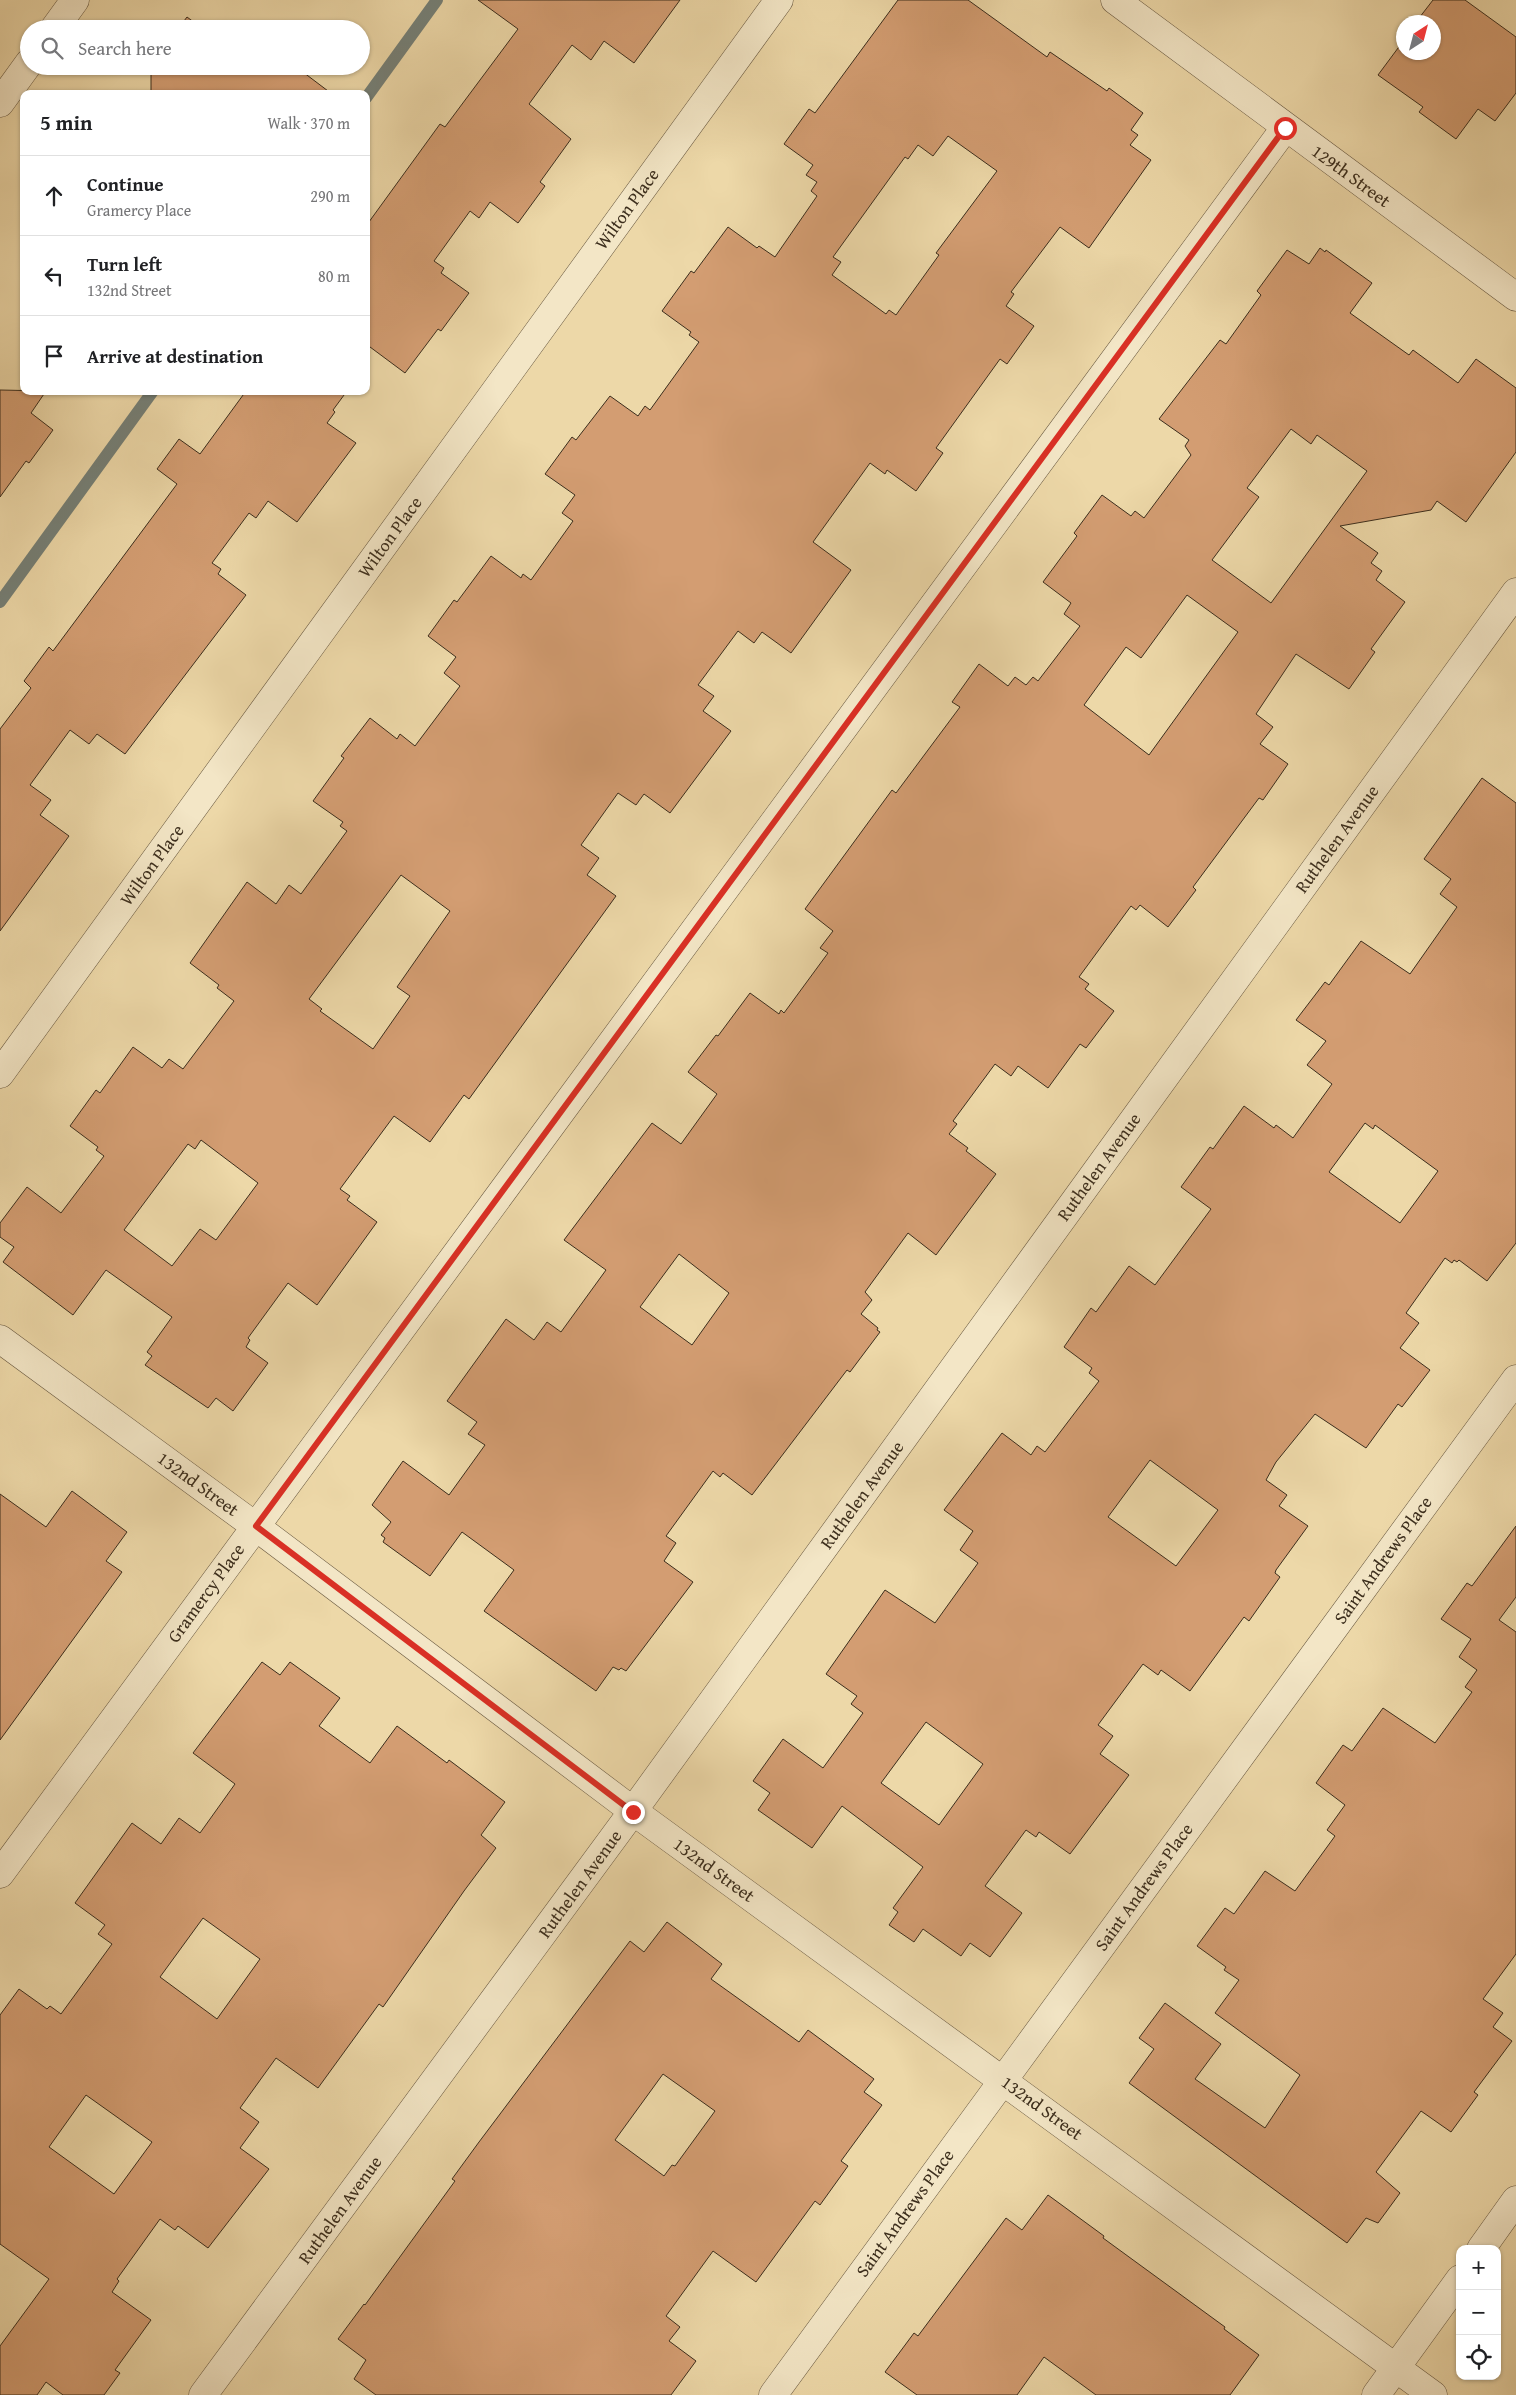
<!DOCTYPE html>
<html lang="en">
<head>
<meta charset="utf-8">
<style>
	body { margin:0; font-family:"Gentium Book Plus",serif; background:#f6f6f6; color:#202124 }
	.controls { position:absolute; right:15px; bottom:15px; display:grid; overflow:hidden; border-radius:10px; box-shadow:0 1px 4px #0004 }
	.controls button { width:45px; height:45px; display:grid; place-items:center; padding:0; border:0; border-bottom:1px solid #e0e0e0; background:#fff; color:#202124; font:25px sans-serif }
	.compass { position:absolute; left:1396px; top:15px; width:45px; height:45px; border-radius:50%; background:#fff; box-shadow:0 1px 4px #0004; rotate:36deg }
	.stop { position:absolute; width:15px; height:15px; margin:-11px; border:4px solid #d93025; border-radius:50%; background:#fff }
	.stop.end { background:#d93025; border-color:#fff; box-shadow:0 1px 5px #0008 }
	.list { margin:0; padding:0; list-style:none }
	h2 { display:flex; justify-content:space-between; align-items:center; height:65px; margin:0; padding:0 20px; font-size:21px }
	h2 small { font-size:16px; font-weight:400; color:#757577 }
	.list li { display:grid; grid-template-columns:32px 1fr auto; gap:15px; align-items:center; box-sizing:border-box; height:80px; padding:0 20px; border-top:1px solid #e0e0e0 }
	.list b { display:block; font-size:19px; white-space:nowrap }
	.list p { margin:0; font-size:16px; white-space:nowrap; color:#757577 }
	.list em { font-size:16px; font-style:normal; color:#757577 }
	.icon { flex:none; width:28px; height:28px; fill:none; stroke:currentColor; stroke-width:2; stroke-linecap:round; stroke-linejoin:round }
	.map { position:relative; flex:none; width:1516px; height:2395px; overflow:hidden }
	.search { position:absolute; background:#fff; box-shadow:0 1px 4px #0004; left:20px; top:20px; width:350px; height:55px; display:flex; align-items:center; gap:12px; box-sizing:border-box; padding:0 18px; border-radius:28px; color:#757577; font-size:19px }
	.panel { position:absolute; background:#fff; box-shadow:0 1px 4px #0004; left:20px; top:90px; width:350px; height:305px; border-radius:10px }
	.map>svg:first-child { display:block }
</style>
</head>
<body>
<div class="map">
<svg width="1516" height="2395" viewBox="0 0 1516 2395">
	<rect width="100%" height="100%" fill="#edd8a8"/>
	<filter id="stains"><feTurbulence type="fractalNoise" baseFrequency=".004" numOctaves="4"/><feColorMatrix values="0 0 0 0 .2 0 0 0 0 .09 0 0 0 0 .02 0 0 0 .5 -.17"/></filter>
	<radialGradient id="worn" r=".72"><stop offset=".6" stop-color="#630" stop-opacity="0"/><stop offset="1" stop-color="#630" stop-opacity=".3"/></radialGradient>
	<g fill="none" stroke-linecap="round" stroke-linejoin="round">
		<path stroke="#768077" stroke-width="12" d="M366,98L437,0
			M0,602L153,391"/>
	</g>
	<path fill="#d39d72" stroke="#3c2e1d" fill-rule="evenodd" d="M478,0H680L634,63L604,41L591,60L572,45L529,104L571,139L540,182L545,186L518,223L490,202L479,218L470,211L434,261L444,268L441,273L469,293L441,331L438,329L405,373L366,344V226L440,124L445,127L518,29Z
		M898,0H968L1047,57L1050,52L1107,91L1109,88L1143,113L1131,130L1138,135L1130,145L1151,160L1089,248L1060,227L1011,292L1014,294L1006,306L1034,326L1007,364L1000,359L936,448L943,453L916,491L887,470L885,474L870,463L813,542L851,570L791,653L762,632L754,643L738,631L698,685L714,696L703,711L731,731L670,813L644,794L636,805L618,793L581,845L599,858L587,875L616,896L469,1099L464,1095L430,1142L394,1116L340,1189L350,1196L347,1200L377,1222L317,1305L288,1283L248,1338L250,1340L246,1347L268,1363L233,1411L216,1398L208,1408L145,1365L152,1356L147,1352L172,1317L106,1270L73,1315L3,1262L14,1247L0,1237V1223L27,1187L61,1213L104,1156L96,1150L98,1147L70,1126L96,1090L100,1093L133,1047L162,1068L169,1059L183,1069L234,1001L217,988L219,985L190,963L247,882L276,904L289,885L301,894L347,831L340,826L343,822L313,801L344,758L341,756L370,718L397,739L400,734L415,746L460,686L444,673L456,657L428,636L454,600L457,602L491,556L521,578L523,574L531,580L573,521L562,513L575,495L545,474L572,437L576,440L610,396L638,416L645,406L650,410L699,342L689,335L691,332L662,311L691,271L694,273L728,227L757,248L759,246L775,257L817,196L811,191L817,182L806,175L813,165L784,144L809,109L815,113ZM948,136L997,171L936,253L939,255L896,315L889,310L886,314L832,275L841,262L833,257L905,157L908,159L918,145L933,156ZM401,875L450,911L397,987L410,996L373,1049L320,1011L322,1009L309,999ZM201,1140L258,1183L216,1240L200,1229L172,1266L124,1230L188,1144L195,1149Z
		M1433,0H1465L1516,37V93L1495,121L1478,109L1456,139L1419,112L1423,107L1378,75L1404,40V52H1434V22H1416Z
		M187,17L203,29H178Z
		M151,66H295L332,94H151Z
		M1320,248L1325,252L1326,250L1372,283L1350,313L1409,355L1413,350L1458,383L1476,359L1516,388V452L1466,522L1437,501L1431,510L1340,526L1378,553L1371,563L1382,571L1376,580L1405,602L1371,649L1375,652L1349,689L1296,654L1256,714L1273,727L1260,744L1288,764L1263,800L1259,798L1193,887L1196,890L1168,927L1140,905L1136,910L1131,906L1079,977L1089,984L1085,989L1114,1011L1086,1048L1080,1044L1048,1088L1018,1066L1011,1076L995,1064L953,1121L957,1124L949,1134L968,1148L966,1151L996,1174L936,1255L908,1233L865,1292L872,1300L861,1314L878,1328L877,1330L880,1332L850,1372L847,1370L752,1495L723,1473L720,1477L713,1471L666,1536L676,1543L664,1561L693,1582L626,1671L621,1668L619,1670L613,1667L596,1691L484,1611L514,1570L462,1532L430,1576L383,1542L385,1538L381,1535L391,1522L372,1505L403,1461L449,1495L485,1445L468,1434L477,1422L447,1401L506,1319L534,1340L547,1322L561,1332L606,1270L564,1240L652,1123L681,1144L717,1094L688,1072L716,1035L718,1036L750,993L779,1014L781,1010L784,1013L828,953L820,948L833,931L805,909L892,790L896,793L960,707L952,702L979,664L1008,686L1015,677L1026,685L1033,677L1038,681L1080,626L1064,614L1071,603L1043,582L1077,536L1074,533L1102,495L1131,516L1135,511L1144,518L1191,455L1185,446L1189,440L1159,419L1220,340L1226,344L1261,295L1257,291L1287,250L1309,264ZM1291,429L1311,444L1317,435L1367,471L1271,603L1212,560L1259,497L1247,488ZM1187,595L1238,632L1149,755L1084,705L1126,647L1141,658ZM679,1254L729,1293L692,1345L640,1307Z
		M0,390L46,391L31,413L53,430L29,463L26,461L0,497Z
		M246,391H347L333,410L335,412L327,423L356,443L297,522L268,501L256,518L249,513L212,563L221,569L218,574L246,595L125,754L97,734L89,744L70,730L30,785L51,800L40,815L69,836L0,931V729L31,688L24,681L49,647L53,651L177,484L157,469L179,439L200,454Z
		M1482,778L1516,803V1243L1487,1281L1459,1260L1457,1262L1454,1260L1452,1263L1445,1258L1406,1313L1419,1323L1400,1348L1430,1370L1402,1407L1398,1404L1366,1448L1315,1414L1276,1462L1266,1480L1287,1495L1279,1506L1308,1526L1276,1570L1275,1573L1280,1577L1249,1621L1244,1617L1190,1691L1161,1670L1158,1675L1143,1664L1098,1725L1113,1736L1100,1754L1129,1775L1070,1854L1039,1832L1036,1837L1026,1830L985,1886L1022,1913L990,1957L970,1943L961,1956L923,1929L914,1942L889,1925L898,1912L893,1908L923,1867L842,1806L812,1848L758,1810L770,1793L753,1781L783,1739L823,1768L863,1713L851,1704L857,1696L826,1674L885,1590L935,1623L978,1563L960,1550L973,1531L944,1510L1002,1433L1031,1455L1037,1446L1045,1452L1099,1381L1089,1373L1092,1368L1064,1347L1091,1308L1096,1312L1129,1266L1155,1285L1211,1209L1181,1187L1210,1147L1213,1149L1244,1106L1274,1128L1276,1125L1293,1138L1332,1084L1307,1065L1326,1041L1296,1020L1325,982L1329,985L1361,941L1410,974L1457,907L1440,894L1451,879L1424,859ZM1365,1123L1373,1129L1375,1125L1438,1171L1400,1223L1329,1172ZM1150,1460L1218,1510L1176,1566L1108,1517ZM926,1722L983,1764L939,1825L881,1783Z
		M72,1491L127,1532L106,1561L122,1572L0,1740V1494L46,1527Z
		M1516,1526V1597L1499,1620L1516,1632V1954L1483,1999L1503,2013L1493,2027L1512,2041L1474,2092L1478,2095L1451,2132L1421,2111L1376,2172L1400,2193L1378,2223L1366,2218L1347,2243L1129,2083L1154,2049L1139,2038L1165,2003L1221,2044L1195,2079L1265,2128L1300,2075L1215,2013L1239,1980L1224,1970L1226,1967L1197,1946L1225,1908L1234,1914L1265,1871L1295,1891L1335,1836L1327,1830L1345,1805L1316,1783L1343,1745L1352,1751L1383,1708L1435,1743L1472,1692L1465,1687L1477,1670L1459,1657L1471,1639L1441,1619L1467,1583L1472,1586Z
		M262,1662L280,1675L290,1662L340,1698L319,1726L370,1763L397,1726L447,1763L449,1760L505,1802L481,1835L496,1848L464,1891L383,2007L379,2004L318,2088L276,2058L240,2108L259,2122L240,2148L269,2169L208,2248L178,2226L175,2230L160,2219L117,2279L119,2281L112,2292L151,2320L115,2370L120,2373L104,2395H63L46,2382L37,2395H0V2346L49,2279L0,2244V2015L19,1989L47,2009L50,2006L61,2014L112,1944L98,1934L105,1925L75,1903L132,1823L161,1844L179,1818L200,1833L235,1784L193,1753ZM203,1918L260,1959L217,2019L160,1977ZM86,2095L152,2142L114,2194L49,2147Z
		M667,1922L722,1964L711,1979L799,2042L808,2030L874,2079L864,2092L882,2105L841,2161L848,2166L820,2205L815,2201L756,2282L713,2251L666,2316L680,2327L669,2341L696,2361L671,2395H376L354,2379L366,2360L338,2339L364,2304L365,2305L455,2181L452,2179L479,2142L630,1941L644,1952ZM663,2074L715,2111L675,2166L672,2165L664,2176L615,2140Z
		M1048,2195L1104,2236L1103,2238L1225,2327L1224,2329L1259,2355L1230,2395H1096L1044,2357L1017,2395H917L885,2372L914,2333L918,2336L1006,2218L1022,2230Z"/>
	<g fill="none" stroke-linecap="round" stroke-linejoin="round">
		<defs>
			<path id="street" d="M1115,0L1516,297
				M54,29L75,0
				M0,103L29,63
				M0,1074L779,0
				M0,1339L255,1526L633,1811L1433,2395
				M0,1874L1285,128
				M1481,2249L1516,2200
				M203,2395L633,1811L1516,592
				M773,2395L1516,1379
				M1376,2395L1460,2279"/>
		</defs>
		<use href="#street" stroke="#685840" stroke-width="29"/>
		<use href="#street" stroke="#f3e6c6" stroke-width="28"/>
	</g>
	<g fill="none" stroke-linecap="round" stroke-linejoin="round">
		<path stroke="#d93025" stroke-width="6" d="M633,1812L256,1526L1285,128"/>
	</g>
	<g text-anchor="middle" stroke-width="4.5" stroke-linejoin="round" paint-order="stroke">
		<g font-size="18" fill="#3c2e1d" stroke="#f3e6c6">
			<text transform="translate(1351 176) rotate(36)" y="6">129th Street</text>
			<text transform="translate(627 209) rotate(-54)" y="6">Wilton Place</text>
			<text transform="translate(390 537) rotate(-54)" y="6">Wilton Place</text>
			<text transform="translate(1337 839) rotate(-54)" y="6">Ruthelen Avenue</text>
			<text transform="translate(152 865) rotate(-54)" y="6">Wilton Place</text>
			<text transform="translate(1099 1167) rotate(-54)" y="6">Ruthelen Avenue</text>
			<text transform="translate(198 1484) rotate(36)" y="6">132nd Street</text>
			<text transform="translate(862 1495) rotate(-54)" y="6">Ruthelen Avenue</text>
			<text transform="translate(1383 1560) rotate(-54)" y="6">Saint Andrews Place</text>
			<text transform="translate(206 1593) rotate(-54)" y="6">Gramercy Place</text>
			<text transform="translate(714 1870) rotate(36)" y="6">132nd Street</text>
			<text transform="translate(580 1884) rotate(-54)" y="6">Ruthelen Avenue</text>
			<text transform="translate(1144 1887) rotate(-54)" y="6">Saint Andrews Place</text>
			<text transform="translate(1042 2108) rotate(36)" y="6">132nd Street</text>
			<text transform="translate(340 2210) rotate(-54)" y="6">Ruthelen Avenue</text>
			<text transform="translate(905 2213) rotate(-54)" y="6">Saint Andrews Place</text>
		</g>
	</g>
	<rect width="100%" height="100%" filter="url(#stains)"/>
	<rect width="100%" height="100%" fill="url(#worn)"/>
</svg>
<div class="controls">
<button>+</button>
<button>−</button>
<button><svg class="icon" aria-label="locate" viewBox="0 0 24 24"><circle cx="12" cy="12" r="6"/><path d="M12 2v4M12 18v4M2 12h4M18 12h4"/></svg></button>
</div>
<svg class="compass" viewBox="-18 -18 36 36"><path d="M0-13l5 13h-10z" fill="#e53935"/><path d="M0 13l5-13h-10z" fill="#757577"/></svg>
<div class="stop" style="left:1285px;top:128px"></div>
<div class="stop end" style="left:633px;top:1812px"></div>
<div class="search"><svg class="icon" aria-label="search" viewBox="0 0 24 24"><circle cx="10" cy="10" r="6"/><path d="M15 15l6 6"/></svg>Search here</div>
<section class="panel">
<h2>5 min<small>Walk · 370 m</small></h2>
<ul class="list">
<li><svg class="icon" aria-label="ahead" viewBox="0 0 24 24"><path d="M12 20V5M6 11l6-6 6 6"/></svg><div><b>Continue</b><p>Gramercy Place</p></div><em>290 m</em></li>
<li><svg class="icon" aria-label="left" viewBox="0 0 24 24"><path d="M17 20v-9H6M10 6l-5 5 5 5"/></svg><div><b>Turn left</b><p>132nd Street</p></div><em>80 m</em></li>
<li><svg class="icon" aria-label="arrive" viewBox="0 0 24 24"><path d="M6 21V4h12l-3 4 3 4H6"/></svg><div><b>Arrive at destination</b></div></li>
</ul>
</section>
</div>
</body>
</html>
